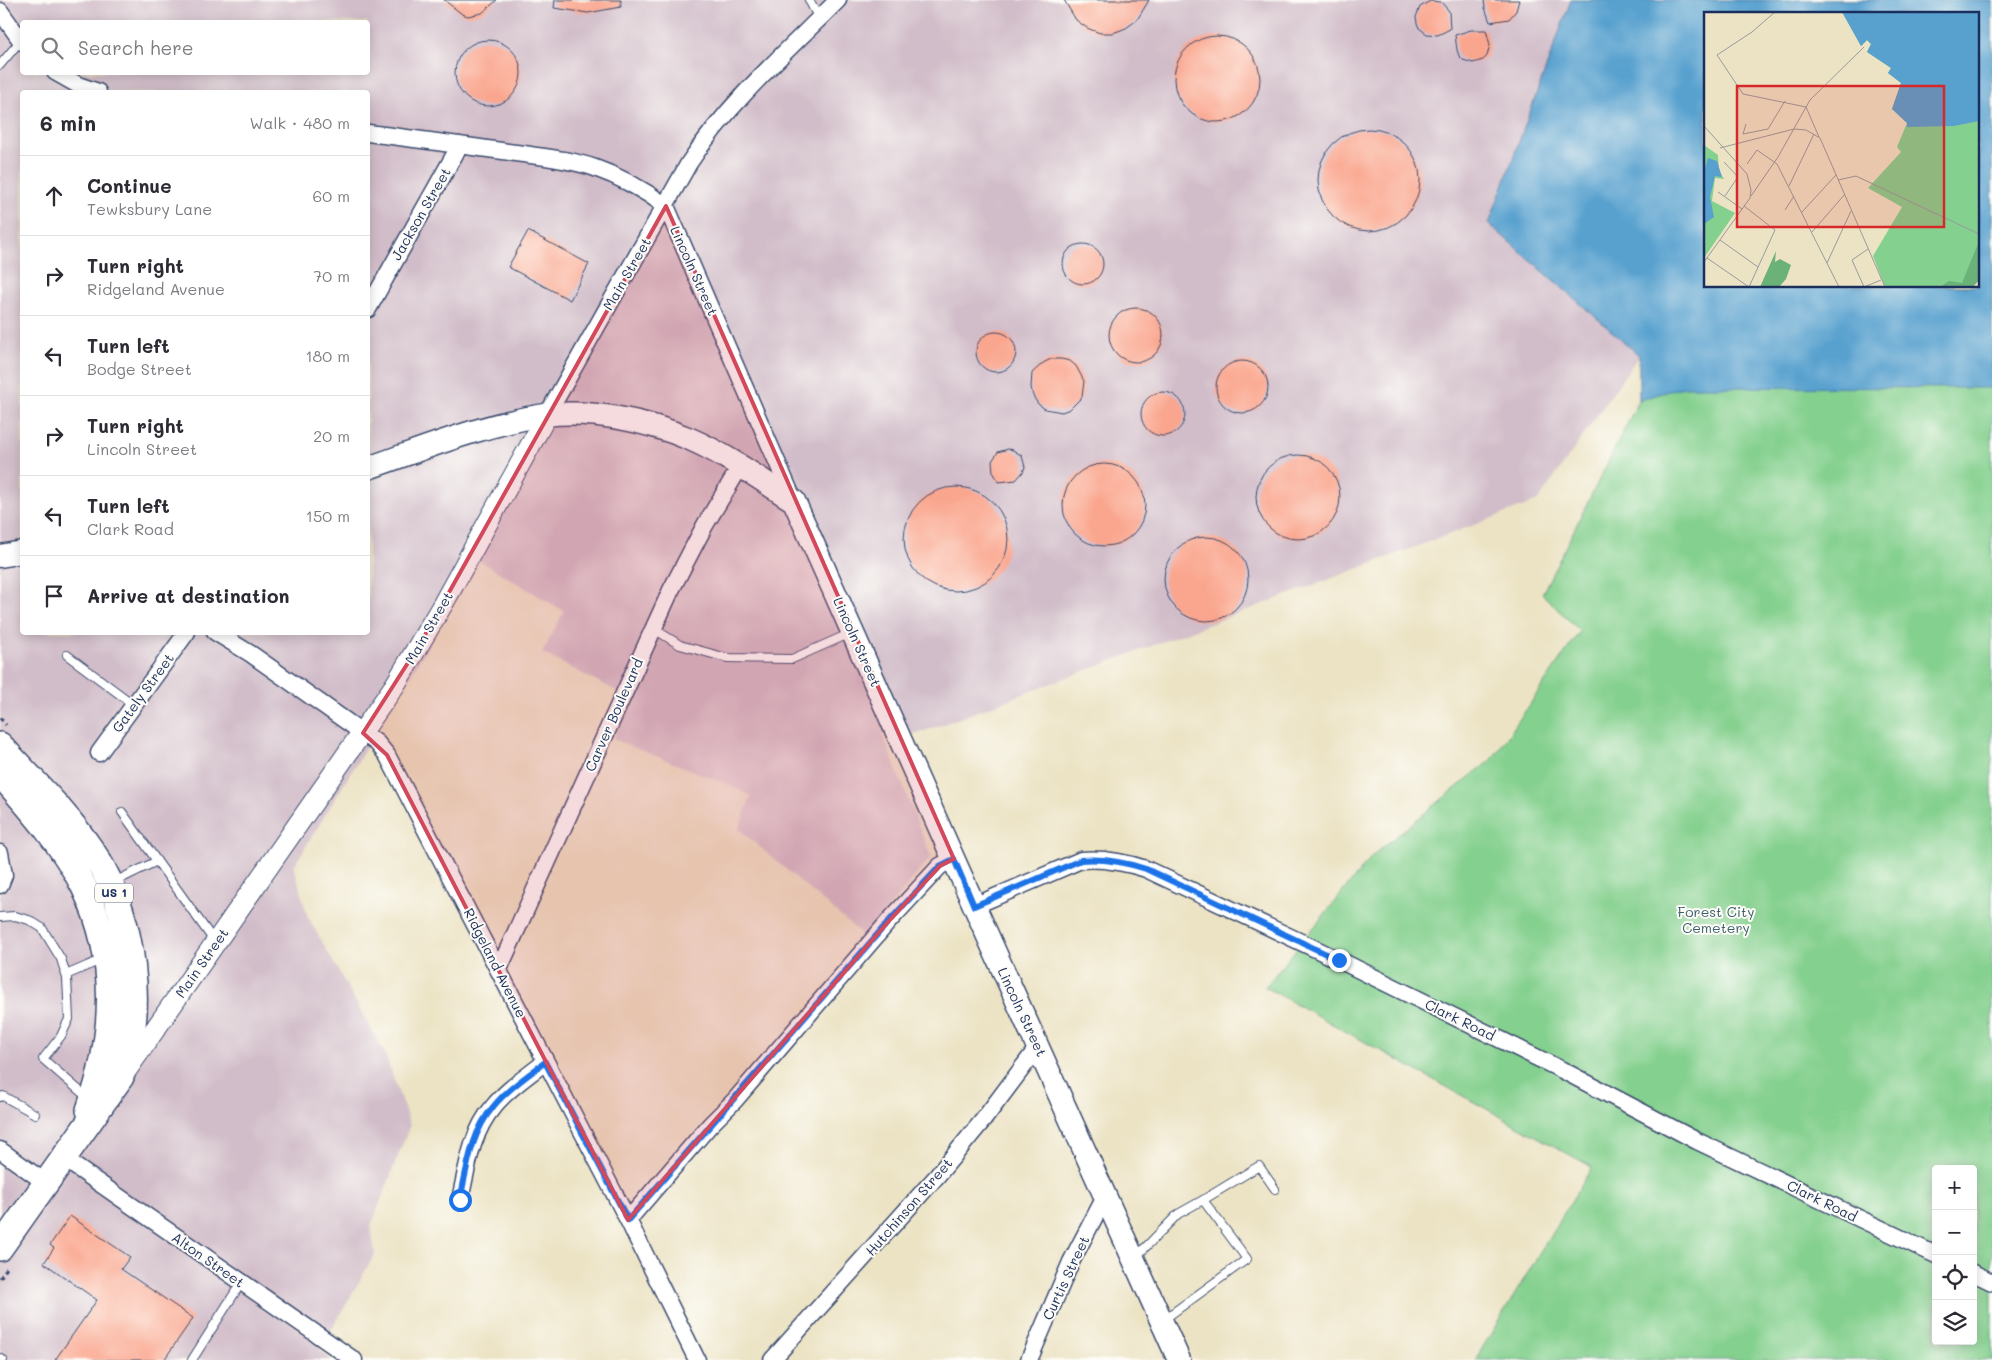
<!DOCTYPE html>
<html lang="en">
<head>
<meta charset="utf-8">
<style>
	body { margin:0; font-family:Mali,sans-serif; background:#f2f2f3; color:#2b2b33 }
	.controls { position:absolute; right:15px; bottom:15px; display:grid; overflow:hidden; border-radius:5px; box-shadow:0 2px 12px #0003 }
	.controls button { width:45px; height:45px; display:grid; place-items:center; padding:0; border:0; border-bottom:1px solid #e1e1e2; background:#fff; color:#2b2b33; font:25px sans-serif }
	.stop { position:absolute; width:15px; height:15px; margin:-11px; border:4px solid #1a73e8; border-radius:50%; background:#fff }
	.stop.end { background:#1a73e8; border-color:#fff; box-shadow:0 1px 5px #0008 }
	.list { margin:0; padding:0; list-style:none }
	h2 { display:flex; justify-content:space-between; align-items:center; height:65px; margin:0; padding:0 20px; font-size:21px }
	h2 small { font-size:16px; font-weight:400; color:#7c7c81 }
	.list li { display:grid; grid-template-columns:32px 1fr auto; gap:15px; align-items:center; box-sizing:border-box; height:80px; padding:0 20px; border-top:1px solid #e1e1e2 }
	.list b { display:block; font-size:19px; white-space:nowrap }
	.list p { margin:0; font-size:16px; white-space:nowrap; color:#7c7c81 }
	.list em { font-size:16px; font-style:normal; color:#7c7c81 }
	.icon { flex:none; width:28px; height:28px; fill:none; stroke:currentColor; stroke-width:2; stroke-linecap:round; stroke-linejoin:round }
	.map { position:relative; flex:none; width:1992px; height:1360px; overflow:hidden }
	.search { position:absolute; background:#fff; box-shadow:0 2px 12px #0003; left:20px; top:20px; width:350px; height:55px; display:flex; align-items:center; gap:12px; box-sizing:border-box; padding:0 18px; border-radius:5px; color:#7c7c81; font-size:19px }
	.panel { position:absolute; background:#fff; box-shadow:0 2px 12px #0003; left:20px; top:90px; width:350px; height:545px; border-radius:5px }
	.map>svg:first-child { display:block }
</style>
</head>
<body>
<div class="map">
<svg width="1992" height="1360" viewBox="0 0 1992 1360">
	<rect width="100%" height="100%" fill="#fdfcf7"/>
	<filter id="ink" filterUnits="userSpaceOnUse"><feTurbulence type="fractalNoise" baseFrequency=".02" numOctaves="2"/><feDisplacementMap in="SourceGraphic" scale="10" xChannelSelector="R" yChannelSelector="G"/><feConvolveMatrix kernelMatrix="1 2 1 2 8 2 1 2 1" color-interpolation-filters="sRGB"/></filter>
	<filter id="wash" filterUnits="userSpaceOnUse"><feTurbulence type="fractalNoise" baseFrequency=".0096" numOctaves="4" result="noise"/><feDisplacementMap in="SourceGraphic" scale="20" xChannelSelector="R" yChannelSelector="G"/><feGaussianBlur stdDeviation="1.12" result="paint"/><feColorMatrix in="noise" values="0 0 0 0 0 0 0 0 0 0 0 0 0 0 0 0 0 1.4 0 .05"/><feComposite in="paint" operator="in"/></filter>
	<g filter="url(#wash)">
		<rect width="100%" height="100%" fill="#ece3c4"/>
		<path fill="#d1bdc9" fill-rule="evenodd" d="M0,0H1571L1489,224L1639,355L1538,501L917,734L882,733L931,857L865,937L739,829L751,796L729,785L613,739L632,699L542,653L564,611L480,561L294,866L307,915L385,1054L410,1125L371,1226L375,1254L320,1350L331,1360H0ZM22,22H368V72H22ZM22,92H368V632H22Z"/>
		<path fill="#84d08e" stroke="#508076" fill-rule="evenodd" d="M1571,0H1992V1360H1475L1592,1167L1265,987L1373,855L1493,758L1580,631L1542,594L1639,400V355L1489,224ZM1706,14H1978V286H1706ZM1936,1169H1973V1341H1936Z"/>
		<path fill="#58a1cf" stroke="#3a6896" fill-rule="evenodd" d="M1571,0H1992V388L1683,387L1639,400V355L1489,224ZM1706,14H1978V286H1706Z"/>
		<g id="blocks">
			<path fill="#faa58d" d="M444,0H497L482,13L468,16L462,14Z
				M555,0H621V7L588,13L554,8Z
				M1064,0H1149L1137,20L1126,28L1113,33H1100L1087,28L1076,20Z
				M1484,0H1519L1516,11L1509,19L1490,22L1485,8Z
				M1430,1L1441,2L1449,11L1450,29L1438,35L1427,34L1419,28L1417,23L1416,17L1420,7Z
				M1471,30H1486L1490,45L1487,56L1483,60L1473,63L1463,60L1459,56L1457,50L1455,35Z
				M1174 79a43 43 0 1 1 86 0a43 43 0 1 1-86 0Z
				M455 73a33 33 0 1 1 66 0a33 33 0 1 1-66 0Z
				M1318 180a51 51 0 1 1 102 0a51 51 0 1 1-102 0Z
				M528,231L589,264L570,300L508,267Z
				M1063 264a20 20 0 1 1 40 0a20 20 0 1 1-40 0Z
				M1109 335a27 27 0 1 1 54 0a27 27 0 1 1-54 0Z
				M976 352a20 20 0 1 1 40 0a20 20 0 1 1-40 0Z
				M1051,359H1061L1070,361L1076,366L1084,381L1082,397L1070,409L1062,412L1045,409L1038,404L1033,396L1031,387L1032,373L1043,363Z
				M1216 387a26 26 0 1 1 52 0a26 26 0 1 1-52 0Z
				M1141 414a22 22 0 1 1 44 0a22 22 0 1 1-44 0Z
				M1008,449L1013,450L1022,456L1025,467L1023,472L1016,480L999,482L993,472L992,461L998,452Z
				M1256 497a42 42 0 1 1 84 0a42 42 0 1 1-84 0Z
				M1063 505a41 41 0 1 1 82 0a41 41 0 1 1-82 0Z
				M904 539a52 52 0 1 1 104 0a52 52 0 1 1-104 0Z
				M1164 579a42 42 0 1 1 84 0a42 42 0 1 1-84 0Z
				M70,1216L130,1257L121,1269L193,1318L164,1360H55L97,1300L44,1263L54,1248L50,1245Z"/>
		</g>
	</g>
	<g filter="url(#ink)">
		<use href="#blocks" fill-opacity="0" stroke="#3a4a6d" stroke-width="1"/>
		<g fill="none" stroke-linecap="round" stroke-linejoin="round">
			<defs>
				<path id="service" d="M809,0L819,19
					M0,65L21,40
					M654,629L680,645L727,658L792,659L851,633
					M67,655L134,705
					M122,812L214,941
					M114,882L157,861
					M0,917L15,916L29,920L42,928L61,959L67,978L69,1019L61,1036L43,1059L88,1098
					M66,975L103,959
					M0,1097L3,1096L35,1114
					M1203,1200L1259,1166L1275,1189
					M1135,1258L1178,1214L1203,1200L1247,1259L1163,1320
					M0,1358L3,1360
					M192,1360L241,1283"/>
				<path id="minor" d="M0,11L22,42
					M55,72L78,85L98,92
					M368,133C417,139 466,146 516,153C542,157 570,159 595,168C621,177 644,190 666,206L794,501
					M368,309L460,145
					M547,415L689,163C730,101 786,52 838,0
					M215,632L251,654L363,733L377,743L387,755L628,1220L697,1360
					M99,753L187,632
					M0,853L4,875L0,885
					M974,906L1081,860C1104,858 1124,862 1146,869L1339,960L1562,1070L1697,1141L1936,1255
					M499,969L671,590L705,525L740,467
					M0,1150L46,1183
					M63,1158L354,1360
					M460,1200C467,1168 471,1133 493,1107C507,1089 528,1076 545,1062
					M628,1220L710,1125L735,1100L889,921L940,866L954,859
					M1973,1273L1992,1282
					M772,1360L937,1176L984,1119L1038,1047
					M1029,1360L1071,1262L1105,1197"/>
				<path id="tertiary" d="M126,1071L395,685L443,604L547,415"/>
				<path id="secondary" d="M368,468C426,448 484,424 545,415C592,409 647,421 690,439C727,455 761,480 794,501L994,950L1179,1360
					M0,556L22,552"/>
				<path id="primary" d="M0,745C31,779 66,812 92,851C125,899 139,968 133,1026C131,1043 126,1060 121,1077L0,1248
					M0,774C31,809 63,845 84,887C119,959 115,1036 89,1110"/>
			</defs>
			<use href="#service" stroke="#3a4a6d" stroke-width="10"/>
			<use href="#minor" stroke="#3a4a6d" stroke-width="19"/>
			<use href="#tertiary" stroke="#3a4a6d" stroke-width="22"/>
			<use href="#secondary" stroke="#3a4a6d" stroke-width="25"/>
			<use href="#primary" stroke="#3a4a6d" stroke-width="28"/>
			<path stroke="#3a4a6d" stroke-width="3" stroke-dasharray="4 4" stroke-linecap="butt" d="M0,718L6,725
				M0,1278L7,1268"/>
			<use href="#service" stroke="#fff" stroke-width="8"/>
			<use href="#minor" stroke="#fff" stroke-width="16"/>
			<use href="#tertiary" stroke="#fff" stroke-width="20"/>
			<use href="#secondary" stroke="#fff" stroke-width="22"/>
			<use href="#primary" stroke="#fff" stroke-width="25"/>
		</g>
	</g>
	<g fill="none" stroke-linecap="round" stroke-linejoin="round" filter="url(#ink)">
		<path stroke="#1a73e8" stroke-width="6" d="M460,1200C467,1168 471,1133 493,1107C507,1089 528,1076 545,1062L628,1220L889,921L940,866L954,859L974,906L1081,860C1104,858 1124,862 1146,869L1339,960"/>
	</g>
	<path fill="#d1495b" fill-opacity="0.2" stroke="#d1495b" stroke-width="4" stroke-linejoin="round" d="M666,206L954,859L940,866L889,921L628,1220L387,755L363,733L420,644Z"/>
	<g text-anchor="middle" stroke-width="4" stroke-linejoin="round" paint-order="stroke">
		<rect fill="#fdfcf7" stroke="#5f6c8c" stroke-width="1" x="95" y="883.5" width="38" height="19" rx="4"/>
		<g font-size="12" font-weight="bold" fill="#1b2f5e">
			<text x="114" y="897">US 1</text>
		</g>
		<g font-size="14" fill="#1b2f5e" stroke="#fdfcf7">
			<text transform="translate(421 214) rotate(-60)" y="5">Jackson Street</text>
			<text transform="translate(694 271) rotate(66)" y="5">Lincoln Street</text>
			<text transform="translate(627 274) rotate(-60)" y="5">Main Street</text>
			<text transform="translate(429 628) rotate(-60)" y="5">Main Street</text>
			<text transform="translate(857 642) rotate(66)" y="5">Lincoln Street</text>
			<text transform="translate(143 693) rotate(-54)" y="5">Gately Street</text>
			<text transform="translate(614 715) rotate(-66)" y="5">Carver Boulevard</text>
			<text transform="translate(202 963) rotate(-55)" y="5">Main Street</text>
			<text transform="translate(495 963) rotate(63)" y="5">Ridgeland Avenue</text>
			<text transform="translate(1022 1012) rotate(65)" y="5">Lincoln Street</text>
			<text transform="translate(1460 1020) rotate(26)" y="5">Clark Road</text>
			<text transform="translate(1822 1201) rotate(26)" y="5">Clark Road</text>
			<text transform="translate(909 1207) rotate(-49)" y="5">Hutchinson Street</text>
			<text transform="translate(208 1260) rotate(35)" y="5">Alton Street</text>
			<text transform="translate(1066 1278) rotate(-65)" y="5">Curtis Street</text>
		</g>
		<g font-size="14" fill="#3a5f6c" stroke="#fdfcf7">
			<text x="1716" y="917">Forest City<tspan x="1716" dy="16">Cemetery</tspan></text>
		</g>
	</g>
	<g transform="translate(1704 12)">
		<rect width="275" height="275" fill="#ece3c4"/>
		<path d="M138,0L275,69V229L259,275H181L169,244L198,195L164,176L197,140L193,135L203,111L188,97L197,71L184,61L187,56L163,40L167,32L163,28L157,34ZM0,133L14,143L15,159L20,167L11,166L8,189L31,201L0,246Z" fill="#84d08e"/>
		<path d="M275,229V268L269,275H236L245,269L258,271ZM72,239L71,250L76,247L87,253L82,267L75,275H56Z" fill="#6bb279"/>
		<path d="M138,0H275V109L250,114L203,115V111L188,97L197,71L184,61L187,56L163,40L167,32L163,28L157,34ZM4,146L13,149L18,165L11,164L6,185L10,205L0,212V160Z" fill="#58a1cf"/>
		<path fill="none" stroke="#989b9b" stroke-width="1" d="M71,0L48,20L13,43L39,82L102,95L115,125M42,112L39,122L64,117L81,89M0,114L43,162L47,178L46,186L0,250M16,136L90,117L102,118L116,126L181,275M20,150L34,165L21,184M43,152L53,138L73,152L135,275M134,168L152,164L275,222M85,174L110,122M14,180L38,197M47,184L74,145L106,88L160,35M40,194L71,218L45,275M81,198L90,184M98,200L132,163M108,220L141,182M16,228L54,255M3,246L45,275M123,251L147,199M160,275L148,248L164,237M160,275L177,268"/>
		<path fill="#d62828" fill-opacity="0.15" stroke="#d62828" stroke-width="2.5" d="M33,74H240V215H33Z"/>
		<rect width="275" height="275" fill="none" stroke="#1b2f5e" stroke-width="2.5"/>
	</g>
</svg>
<div class="controls">
<button>+</button>
<button>−</button>
<button><svg class="icon" aria-label="locate" viewBox="0 0 24 24"><circle cx="12" cy="12" r="6"/><path d="M12 2v4M12 18v4M2 12h4M18 12h4"/></svg></button>
<button><svg class="icon" aria-label="layers" viewBox="0 0 24 24"><path d="M12 4l9 5-9 5-9-5zM3 14l9 5 9-5"/></svg></button>
</div>
<div class="stop" style="left:460px;top:1200px"></div>
<div class="stop end" style="left:1339px;top:960px"></div>
<div class="search"><svg class="icon" aria-label="search" viewBox="0 0 24 24"><circle cx="10" cy="10" r="6"/><path d="M15 15l6 6"/></svg>Search here</div>
<section class="panel">
<h2>6 min<small>Walk · 480 m</small></h2>
<ul class="list">
<li><svg class="icon" aria-label="ahead" viewBox="0 0 24 24"><path d="M12 20V5M6 11l6-6 6 6"/></svg><div><b>Continue</b><p>Tewksbury Lane</p></div><em>60 m</em></li>
<li><svg class="icon" aria-label="right" viewBox="0 0 24 24"><path d="M7 20v-9h11M14 6l5 5-5 5"/></svg><div><b>Turn right</b><p>Ridgeland Avenue</p></div><em>70 m</em></li>
<li><svg class="icon" aria-label="left" viewBox="0 0 24 24"><path d="M17 20v-9H6M10 6l-5 5 5 5"/></svg><div><b>Turn left</b><p>Bodge Street</p></div><em>180 m</em></li>
<li><svg class="icon" aria-label="right" viewBox="0 0 24 24"><path d="M7 20v-9h11M14 6l5 5-5 5"/></svg><div><b>Turn right</b><p>Lincoln Street</p></div><em>20 m</em></li>
<li><svg class="icon" aria-label="left" viewBox="0 0 24 24"><path d="M17 20v-9H6M10 6l-5 5 5 5"/></svg><div><b>Turn left</b><p>Clark Road</p></div><em>150 m</em></li>
<li><svg class="icon" aria-label="arrive" viewBox="0 0 24 24"><path d="M6 21V4h12l-3 4 3 4H6"/></svg><div><b>Arrive at destination</b></div></li>
</ul>
</section>
</div>
</body>
</html>
